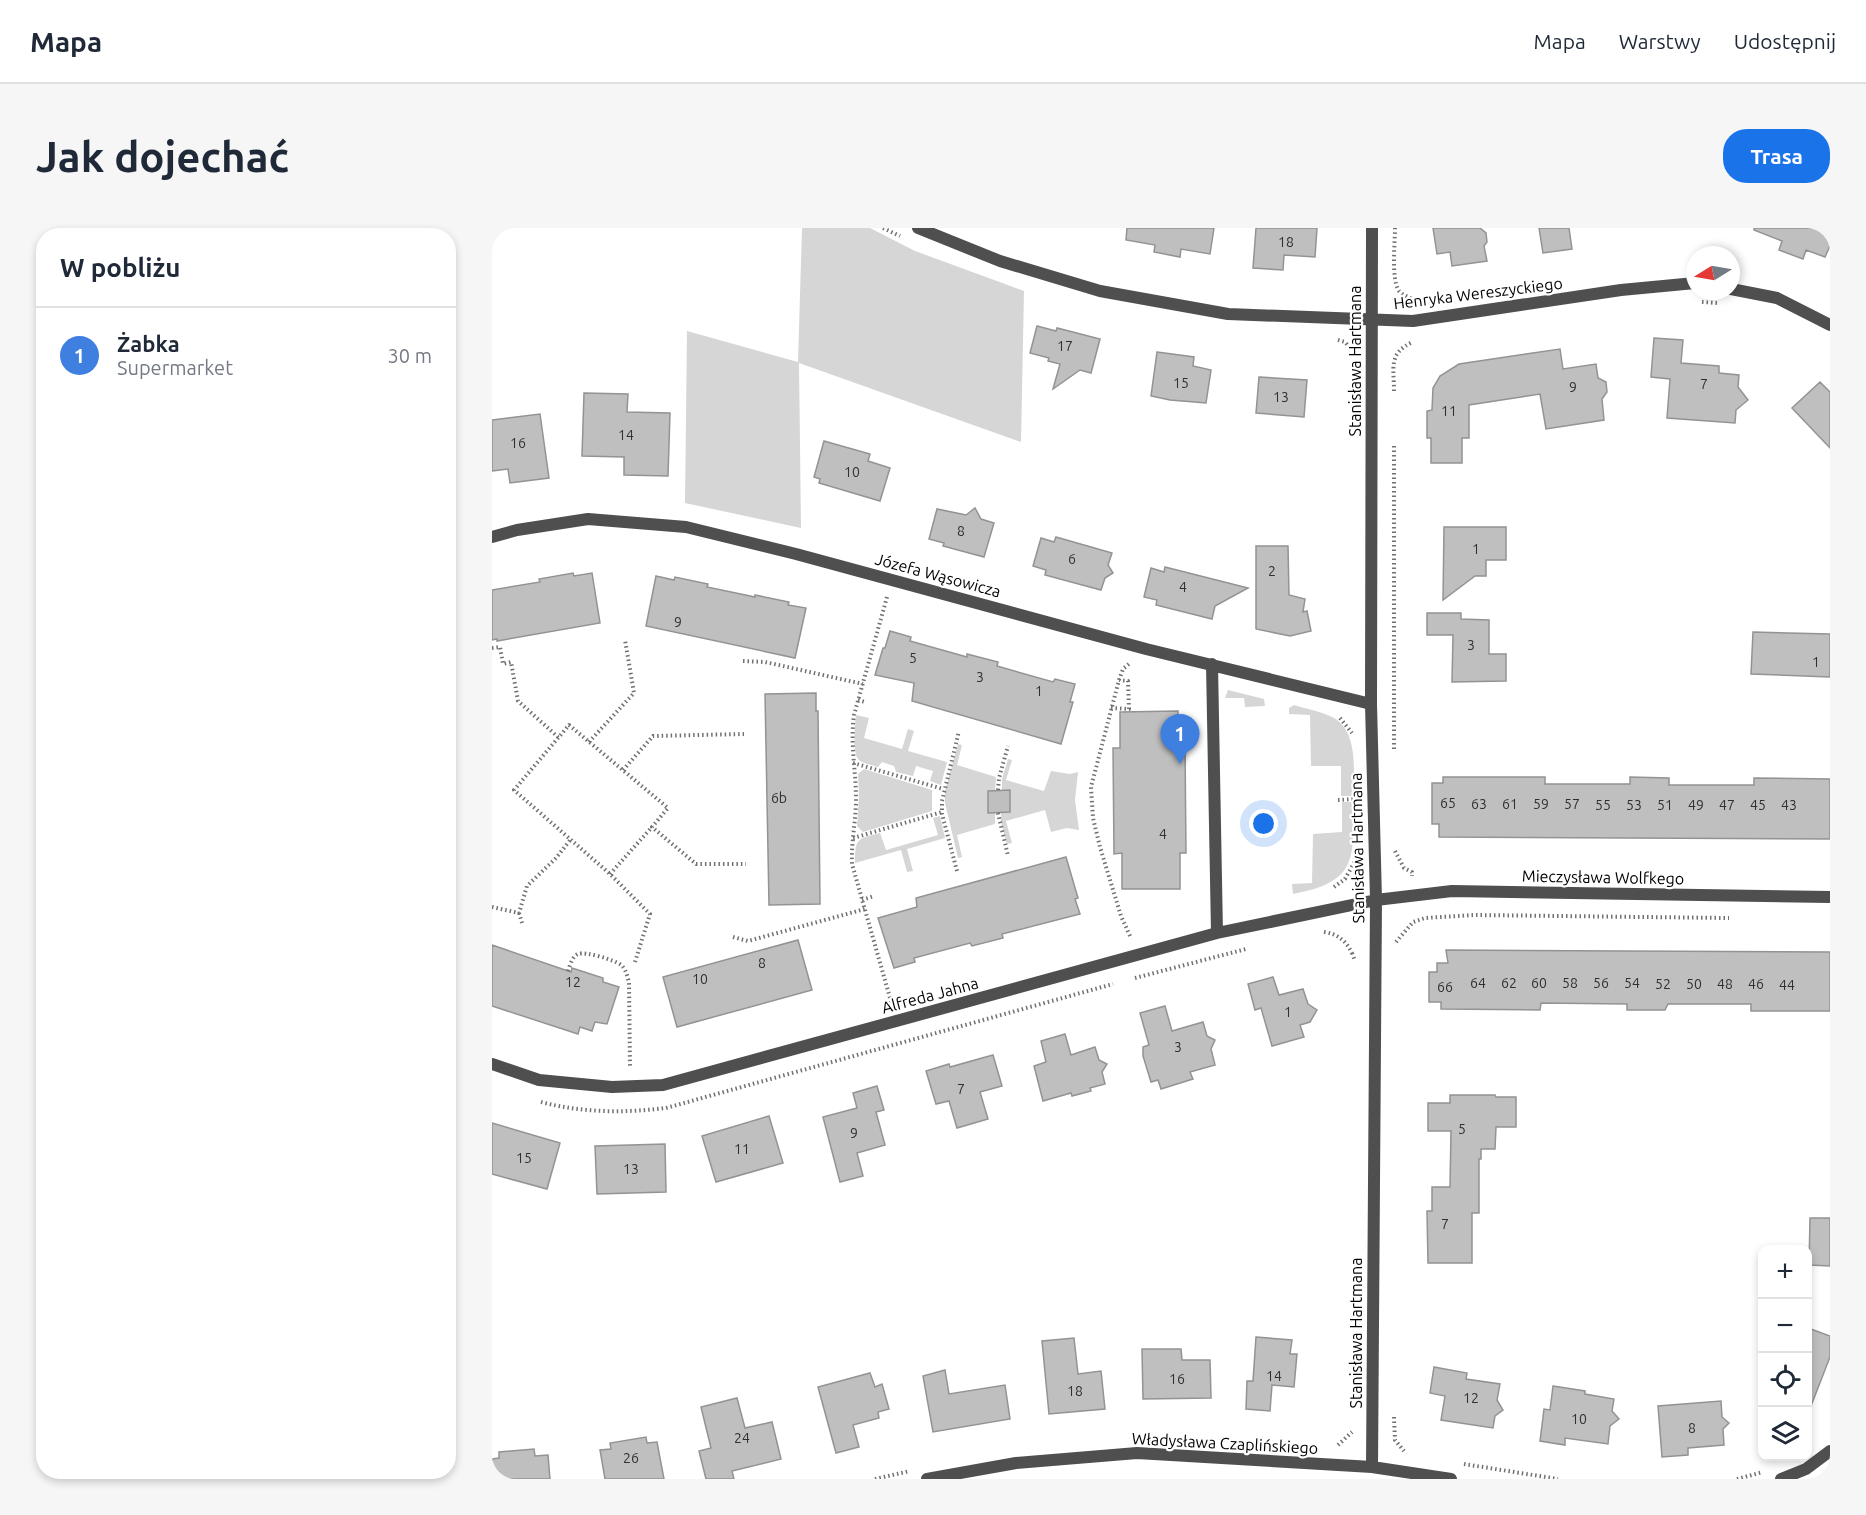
<!DOCTYPE html>
<html lang="pl">
<head>
<meta charset="utf-8">
<style>
	body { margin:0; font-family:Ubuntu,sans-serif; background:#f6f6f7; color:#1f2937 }
	.controls { position:absolute; right:18px; bottom:18px; display:grid; overflow:hidden; border-radius:12px; box-shadow:0 3px 9px #0003 }
	.controls button { width:54px; height:54px; display:grid; place-items:center; padding:0; border:0; border-bottom:2px solid #e0e1e3; background:#fff; color:#1f2937; font:30px sans-serif }
	.compass { position:absolute; left:1194px; top:18px; width:54px; height:54px; border-radius:50%; background:#fff; box-shadow:0 3px 9px #0003; rotate:259deg }
	.you { position:absolute; left:772px; top:596px; width:21px; height:21px; margin:-15px; border:4px solid #fff; border-radius:50%; background:#1a73e8; box-shadow:0 0 0 9px #1a73e833 }
	.badge { display:grid; place-items:center; width:39px; height:39px; border-radius:50%; background:#1a73e8; color:#fff; font-size:20px; font-weight:700 }
	.pin { position:absolute; translate:-50% -50px; filter:drop-shadow(0 2px 3px #0008) }
	.pin::after { content:''; position:absolute; top:32px; width:21px; height:18px; background:inherit; clip-path:polygon(0 0,100% 0,50% 100%) }
	.list { margin:0; padding:0; list-style:none }
	h2 { display:flex; justify-content:space-between; align-items:center; height:78px; margin:0; padding:0 24px; font-size:26px }
	h2 small { font-size:20px; font-weight:400; color:#747a83 }
	.list li { display:grid; grid-template-columns:39px 1fr auto; gap:18px; align-items:center; box-sizing:border-box; height:96px; padding:0 24px; border-top:2px solid #e0e1e3 }
	.list b { display:block; font-size:22px; white-space:nowrap }
	.list p { margin:0; font-size:20px; white-space:nowrap; color:#747a83 }
	.list em { font-size:20px; font-style:normal; color:#747a83 }
	.icon { flex:none; width:33px; height:33px; fill:none; stroke:currentColor; stroke-width:2; stroke-linecap:round; stroke-linejoin:round }
	.map { position:relative; flex:none; width:1338px; height:1251px; overflow:hidden; border-radius:24px }
	header { display:flex; align-items:center; gap:36px; box-sizing:border-box; height:84px; padding:0 30px; background:#fff; border-bottom:2px solid #e0e1e3 }
	header strong { font-size:28px }
	nav { display:flex; gap:33px; margin-inline-start:auto; font-size:21px }
	.intro { display:flex; align-items:center; justify-content:space-between; box-sizing:border-box; height:144px; padding:0 36px }
	h1 { margin:0; font-size:42px }
	.button { padding:15px 27px; border-radius:24px; background:#1a73e8; color:#fff; font-size:21px; font-weight:700 }
	main { display:flex; gap:36px; padding:0 36px }
	aside { flex:1; background:#fff; border-radius:24px; box-shadow:0 3px 9px #0003 }
	.map>svg:first-child { display:block }
</style>
</head>
<body>
<header>
<strong>Mapa</strong>
<nav><a>Mapa</a><a>Warstwy</a><a>Udostępnij</a></nav>
</header>
<div class="intro"><h1>Jak dojechać</h1><a class="button">Trasa</a></div>
<main>
<aside>
<h2>W pobliżu<small></small></h2>
<ul class="list">
<li><span class="badge" style="background:#3f7fe0">1</span><div><b>Żabka</b><p>Supermarket</p></div><em>30 m</em></li>
</ul>
</aside>
<div class="map">
<svg width="1338" height="1251" viewBox="0 0 1338 1251">
	<rect width="100%" height="100%" fill="#fff"/>
	<path fill="#d6d6d6" d="M310,0H378L423,23L532,63L529,214L307,135L309,300L193,275L195,103L306,134Z
		M736,462L772,471L773,478L753,479L752,470H733Z
		M802,477C815,481 831,484 842,490C867,505 861,543 862,568H849V538H819L818,487L797,486V480Z
		M364,487L377,490L372,510L410,521L416,501L422,503L416,523L455,534L449,557L438,553L441,543L424,538L421,548L404,544L402,538L390,534L386,539C381,537 371,536 367,532C360,527 363,496 364,487Z
		M466,516L470,517L465,537L504,549L503,562L496,563V584L503,585V596L465,607L470,629L466,630L453,575V563Z
		M516,531L520,532L514,552L552,563L559,543L578,546L586,544L583,572L587,602L575,600L559,604L553,582L514,593L520,615L515,616L509,594V585L518,584L517,563L510,562V551Z
		M372,541L440,562V583L371,604L365,598L367,568L366,546Z
		M850,574H862C861,631 866,654 801,666L800,656L820,655L821,606L850,604Z
		M448,588L453,610L415,621L421,643L415,644L409,622L363,635C363,610 365,611 388,605L394,622L446,607L441,590Z"/>
	<path fill="#bfbfbf" stroke="#939393" stroke-width="1.5" d="M635,0H722L718,26L689,21L688,29L662,24L663,17L634,12Z
		M764,0H825L823,29L792,27L791,42L761,40Z
		M941,0H988L994,5L995,14L992,18L995,33L960,38L958,24L945,26Z
		M1047,0H1077L1080,21L1051,25Z
		M1262,0H1338V18L1333,29L1314,22L1311,31L1287,22L1290,13L1262,2Z
		M545,98L564,103L565,100L608,111L599,145L588,142L561,161L568,136L556,133L557,130L538,125Z
		M1162,110L1191,112L1189,135L1227,138V145L1247,147L1246,159L1256,172L1244,182L1243,195L1175,190L1178,151L1159,149Z
		M1068,121L1071,141L1104,136L1106,150L1114,154L1115,164L1110,171L1112,192L1054,201L1048,166L977,177V210H970V235H939V210H935V183L940,182L941,160L948,148L967,136Z
		M665,124L702,129L701,138L719,142L714,175L678,172L659,168Z
		M767,149L815,152L812,189L764,185Z
		M1328,154L1338,164V220L1300,180Z
		M92,165L136,166L135,184L178,185L176,248L132,247V229L90,228Z
		M48,186L57,250L18,255L16,241L0,243V192Z
		M332,213L378,226L376,233L398,240L388,273L327,255L328,251L322,249Z
		M483,280L489,291L502,295L492,329L451,318L452,315L437,311L445,281L474,287Z
		M952,299H1014V332H994V348H983L951,372Z
		M564,309L620,325L616,337L621,345L613,350L609,362L553,347L554,342L541,338L549,310L562,314Z
		M764,318H796L797,367L813,371L811,384L815,383L819,403L798,408L764,401Z
		M673,339L756,360L723,378L720,391L664,377L665,372L652,369L659,340L672,344Z
		M81,345L82,348L100,345L108,395L5,413V411L0,412V362L48,354L47,351Z
		M164,348L182,352L183,349L216,356L215,359L263,369V367L297,374L296,377L314,380L303,430L154,398Z
		M935,385H969V391L997,392V426H1014V453L960,454L961,407H935Z
		M398,403L419,409L418,413L475,429V426L506,434L505,438L561,454L563,451L583,456L578,474H581L569,516L420,473L422,455L383,447L391,420H393Z
		M1261,404L1338,406V449L1259,446Z
		M324,465V483H326L328,676L277,677L273,466Z
		M686,483L687,519H693L694,625H688V661H630V625L622,626L621,520H628V484Z
		M951,549H1053V556H1138V549L1177,550V557H1262V550L1338,551V611L947,609V596H940V555H951Z
		M518,562V584L496,585V563Z
		M574,629L586,670L583,671L588,686L510,706L511,710L480,718L478,715L422,730L423,734L402,740L386,690L425,679L424,670Z
		M306,712L320,762L185,799L171,749Z
		M0,717L79,744L80,740L111,750V754L127,759L115,796L103,794L100,803L88,799L86,806L0,778Z
		M954,722L1338,724V783H1259V776H1176L1173,782H1135V776L1049,775L1048,782L949,781V774H937V744H945V735H956Z
		M781,749L787,767L811,761L816,776L825,782L818,794L808,797L812,809L780,818L769,780L763,782L756,756Z
		M673,778L680,803L711,794L715,808L723,812L719,821L723,837L698,844L701,851L669,861L666,852L659,854L651,828V819L657,817L648,785Z
		M573,806L579,827L603,819L607,832L615,836L610,844L613,856L598,860L599,863L580,868L579,865L551,873L542,838L554,834L549,813Z
		M501,827L510,858L488,864L496,891L465,900L457,873L444,876L434,843L457,836L458,839Z
		M385,858L392,882L384,884L393,917L365,925L371,948L348,954L331,889L365,880L361,865Z
		M958,867H1003L1004,869H1024V899H1004L1003,921H989V931H987V985H980V1035H936L935,983H940V959H958L959,903H936V875H958Z
		M277,888L291,935L224,954L210,908Z
		M0,895L68,915L55,961L0,946Z
		M173,916L174,964L105,966L103,918Z
		M1318,990H1338V1038L1317,1037Z
		M1316,1100L1338,1108V1129L1317,1183H1316Z
		M764,1109L800,1112L798,1126H805L802,1159L780,1157L778,1183L754,1181L755,1153H761Z
		M582,1110L586,1146L609,1143L613,1181L557,1186L550,1113Z
		M650,1121H689L690,1132H718L719,1170L651,1171Z
		M942,1139L975,1145L974,1151L1008,1156L1005,1172L1011,1182L1003,1188L1001,1200L949,1192L953,1168L938,1165Z
		M453,1142L457,1166L513,1157L518,1191L441,1204L431,1148Z
		M378,1145L383,1159L390,1156L397,1181L386,1184L387,1190L361,1197L367,1219L344,1225L326,1159Z
		M1061,1158L1093,1163V1166L1122,1171L1120,1183L1127,1191L1118,1198L1116,1216L1073,1210V1217L1048,1213L1052,1181L1058,1182Z
		M245,1170L253,1200L280,1194L289,1231L240,1243L242,1251H214L207,1223L219,1220L209,1179Z
		M1229,1173L1230,1189L1237,1195L1231,1201L1232,1217L1196,1220V1227L1170,1229L1166,1178Z
		M154,1209L155,1215L165,1214L172,1251H113L108,1222L119,1221L118,1215Z
		M42,1221L43,1228L56,1227L58,1251H0V1231L7,1230V1224Z"/>
	<g fill="none" stroke-linecap="round" stroke-linejoin="round">
		<path stroke="#717171" stroke-width="4" stroke-dasharray="1.5 3" stroke-linecap="butt" d="M391,0L408,8
			M903,0C903,15 899,51 907,63C912,68 918,70 924,72
			M1210,74L1226,75
			M846,112L853,114L859,121
			M902,163C902,139 896,125 921,114
			M902,218V523
			M395,369L362,487C358,516 364,543 364,571C364,593 359,614 360,636L400,777
			M0,420L8,419L11,436L19,434L26,473L67,510
			M251,433L273,434L371,456
			M366,472L373,474
			M619,480L637,481L636,453L627,452
			M848,490L860,505
			M97,514L142,465L133,412
			M361,535L451,561
			M131,542L161,508L252,506
			M506,562L507,550L516,518
			M846,572L862,571
			M506,585L516,628
			M361,610L450,584
			M903,623L912,640L920,644V648
			M465,643L450,586V573L467,503
			M118,646L160,599
			M842,659L853,651L863,633
			M370,672L382,668
			M0,679L27,685L35,658L64,630L79,611
			M27,685L30,695
			M832,704C846,706 854,713 860,725
			M638,708L629,688L608,619L601,590L599,559L627,452L631,441L638,435
			M241,709L256,713L373,681
			M904,714L921,694L933,690L982,687L1237,690
			M860,725L863,733
			M143,734L158,686L118,646L22,562L77,497L176,580L160,599L204,636H254
			M76,743C78,737 80,729 86,726C93,723 123,732 129,737C134,741 135,748 137,754L138,840
			M643,750L754,721
			M49,874C91,885 132,885 174,880L621,756
			M902,1189L903,1212L912,1223
			M846,1217L860,1204
			M972,1236L1066,1251
			M383,1251L418,1243
			M1245,1251L1271,1244"/>
		<path stroke="#4f4f4f" stroke-width="12" d="M426,0L508,33L608,63L736,86L921,93L1129,62L1203,55
			M1239,61L1285,70L1338,97
			M0,309L25,302L96,291L194,299L304,326L654,421L879,476
			M720,436L725,705
			M0,836L47,852L120,859L171,857L725,705L884,672L960,663L1338,669
			M880,1239L884,672L879,476L880,0
			M435,1251L524,1235L645,1225L880,1239L959,1251
			M1289,1251L1314,1241L1338,1223"/>
	</g>
	<g text-anchor="middle" stroke-width="4.5" stroke-linejoin="round" paint-order="stroke">
		<g font-size="14" fill="#303030">
			<text x="794" y="19">18</text>
			<text x="573" y="123">17</text>
			<text x="689" y="160">15</text>
			<text x="1212" y="161">7</text>
			<text x="1081" y="164">9</text>
			<text x="789" y="174">13</text>
			<text x="957" y="188">11</text>
			<text x="134" y="212">14</text>
			<text x="26" y="220">16</text>
			<text x="360" y="249">10</text>
			<text x="469" y="308">8</text>
			<text x="984" y="326">1</text>
			<text x="580" y="336">6</text>
			<text x="780" y="348">2</text>
			<text x="691" y="364">4</text>
			<text x="186" y="399">9</text>
			<text x="979" y="422">3</text>
			<text x="421" y="435">5</text>
			<text x="1324" y="439">1</text>
			<text x="488" y="454">3</text>
			<text x="547" y="468">1</text>
			<text x="287" y="575">6b</text>
			<text x="956" y="580">65</text>
			<text x="987" y="581">63</text>
			<text x="1018" y="581">61</text>
			<text x="1049" y="581">59</text>
			<text x="1080" y="581">57</text>
			<text x="1111" y="582">55</text>
			<text x="1142" y="582">53</text>
			<text x="1173" y="582">51</text>
			<text x="1204" y="582">49</text>
			<text x="1235" y="582">47</text>
			<text x="1266" y="582">45</text>
			<text x="1297" y="582">43</text>
			<text x="671" y="611">4</text>
			<text x="270" y="740">8</text>
			<text x="208" y="756">10</text>
			<text x="81" y="759">12</text>
			<text x="986" y="760">64</text>
			<text x="1017" y="760">62</text>
			<text x="1047" y="760">60</text>
			<text x="1078" y="760">58</text>
			<text x="1109" y="760">56</text>
			<text x="1140" y="760">54</text>
			<text x="1171" y="761">52</text>
			<text x="1202" y="761">50</text>
			<text x="1233" y="761">48</text>
			<text x="1264" y="761">46</text>
			<text x="1295" y="762">44</text>
			<text x="953" y="764">66</text>
			<text x="796" y="789">1</text>
			<text x="686" y="824">3</text>
			<text x="469" y="866">7</text>
			<text x="970" y="906">5</text>
			<text x="362" y="910">9</text>
			<text x="250" y="926">11</text>
			<text x="32" y="935">15</text>
			<text x="139" y="946">13</text>
			<text x="953" y="1001">7</text>
			<text x="782" y="1153">14</text>
			<text x="685" y="1156">16</text>
			<text x="583" y="1168">18</text>
			<text x="979" y="1175">12</text>
			<text x="1087" y="1196">10</text>
			<text x="1200" y="1205">8</text>
			<text x="250" y="1215">24</text>
			<text x="139" y="1235">26</text>
		</g>
		<g font-size="16" fill="#000" stroke="#fff">
			<text transform="translate(986 65) rotate(-7)" y="6">Henryka Wereszyckiego</text>
			<text transform="translate(863 133) rotate(-90)" y="6">Stanisława Hartmana</text>
			<text transform="translate(446 347) rotate(15)" y="6">Józefa Wąsowicza</text>
			<text transform="translate(865 620) rotate(-91)" y="6">Stanisława Hartmana</text>
			<text transform="translate(1111 649) rotate(1)" y="6">Mieczysława Wolfkego</text>
			<text transform="translate(438 767) rotate(-15)" y="6">Alfreda Jahna</text>
			<text transform="translate(864 1105) rotate(-90)" y="6">Stanisława Hartmana</text>
			<text transform="translate(733 1215) rotate(3)" y="6">Władysława Czaplińskiego</text>
		</g>
	</g>
</svg>
<div class="controls">
<button>+</button>
<button>−</button>
<button><svg class="icon" aria-label="locate" viewBox="0 0 24 24"><circle cx="12" cy="12" r="6"/><path d="M12 2v4M12 18v4M2 12h4M18 12h4"/></svg></button>
<button><svg class="icon" aria-label="layers" viewBox="0 0 24 24"><path d="M12 4l9 5-9 5-9-5zM3 14l9 5 9-5"/></svg></button>
</div>
<svg class="compass" viewBox="-18 -18 36 36"><path d="M0-13l5 13h-10z" fill="#e53935"/><path d="M0 13l5-13h-10z" fill="#747a83"/></svg>
<div class="you"></div>
<div class="pin badge" style="left:688px;top:536px;background:#3f7fe0">1</div>
</div>
</main>
</body>
</html>
